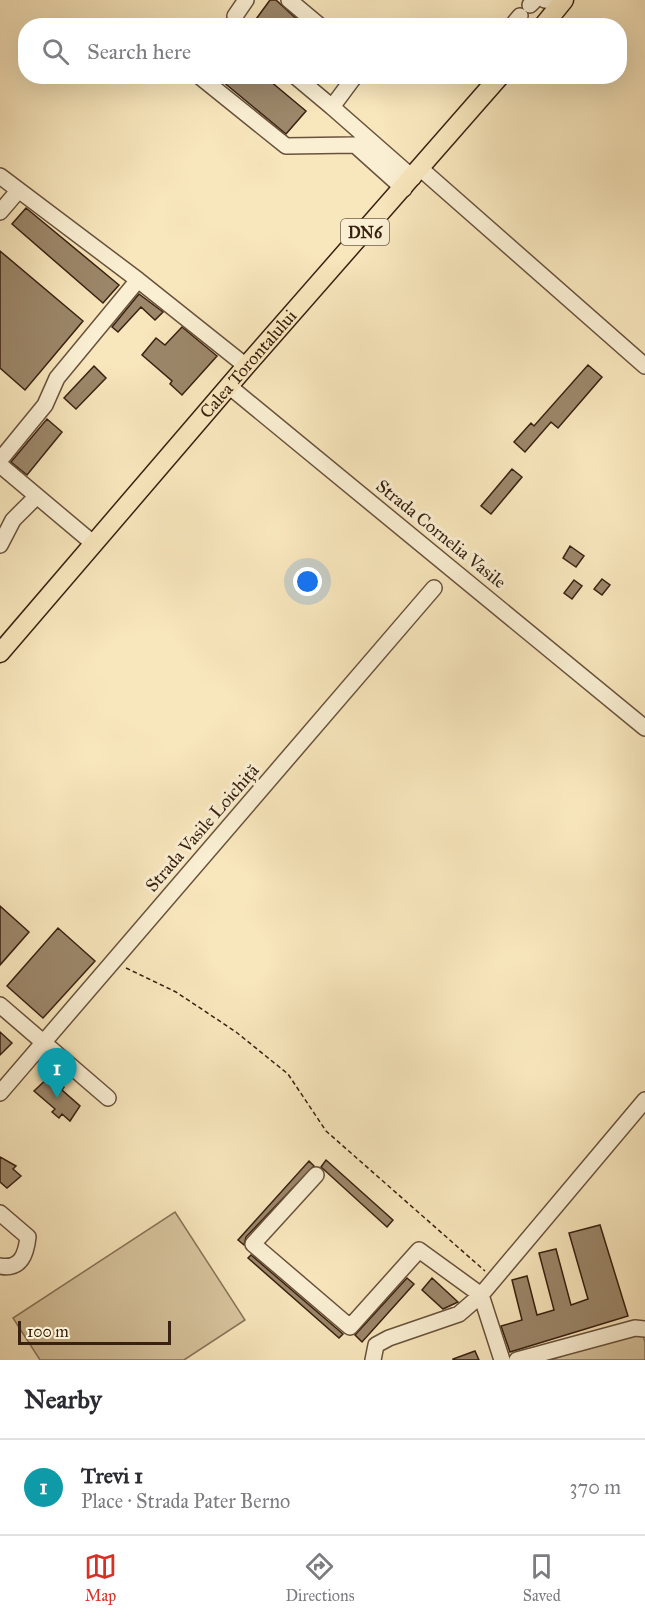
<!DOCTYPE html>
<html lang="en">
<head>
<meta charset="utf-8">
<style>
	body { margin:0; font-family:"IM FELL Great Primer",serif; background:#f7f7f7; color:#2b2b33 }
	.scale { position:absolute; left:18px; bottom:15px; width:153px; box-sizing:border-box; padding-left:6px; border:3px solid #392111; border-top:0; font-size:16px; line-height:21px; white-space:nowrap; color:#392111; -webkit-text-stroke:4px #faefd3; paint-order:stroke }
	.you { position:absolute; left:308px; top:582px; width:21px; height:21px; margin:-15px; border:4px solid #fff; border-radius:50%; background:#1a73e8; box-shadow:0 0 0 9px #1a73e833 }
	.badge { display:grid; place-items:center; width:39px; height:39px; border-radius:50%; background:#d93025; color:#fff; font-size:20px; font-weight:700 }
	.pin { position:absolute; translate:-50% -50px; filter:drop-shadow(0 2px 3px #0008) }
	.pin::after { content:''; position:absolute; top:32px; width:21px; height:18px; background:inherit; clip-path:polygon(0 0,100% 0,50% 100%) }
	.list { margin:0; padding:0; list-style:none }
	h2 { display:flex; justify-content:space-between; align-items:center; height:78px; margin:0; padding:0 24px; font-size:26px }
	h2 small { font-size:20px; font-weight:400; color:#7c7c81 }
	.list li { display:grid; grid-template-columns:39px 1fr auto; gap:18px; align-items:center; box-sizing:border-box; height:96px; padding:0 24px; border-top:2px solid #e1e1e2 }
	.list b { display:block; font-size:22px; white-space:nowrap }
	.list p { margin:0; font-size:20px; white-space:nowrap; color:#7c7c81 }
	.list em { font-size:20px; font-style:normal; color:#7c7c81 }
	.icon { flex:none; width:33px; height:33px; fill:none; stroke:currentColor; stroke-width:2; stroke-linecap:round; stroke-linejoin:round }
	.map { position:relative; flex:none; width:645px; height:1360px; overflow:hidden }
	.search { position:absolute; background:#fff; box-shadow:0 6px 24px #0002; left:18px; right:18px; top:18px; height:66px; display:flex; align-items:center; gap:15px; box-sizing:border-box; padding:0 21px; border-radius:24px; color:#7c7c81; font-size:22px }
	.sheet { height:174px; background:#fff }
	nav { display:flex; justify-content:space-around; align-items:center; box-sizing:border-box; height:84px; border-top:2px solid #e1e1e2; background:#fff; font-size:16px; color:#7c7c81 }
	nav a { display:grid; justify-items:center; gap:3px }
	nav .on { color:#d93025 }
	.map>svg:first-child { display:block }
</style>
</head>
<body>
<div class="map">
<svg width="645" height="1360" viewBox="0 0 645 1360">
	<rect width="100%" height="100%" fill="#f8e6bc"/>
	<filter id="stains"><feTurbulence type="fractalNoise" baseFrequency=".00333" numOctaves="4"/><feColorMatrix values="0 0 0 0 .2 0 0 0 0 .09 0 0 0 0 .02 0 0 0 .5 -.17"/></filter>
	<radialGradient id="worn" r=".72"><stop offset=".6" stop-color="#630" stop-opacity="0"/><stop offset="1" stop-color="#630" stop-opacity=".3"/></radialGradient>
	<path fill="#d8c59f" stroke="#887358" stroke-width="1.5" d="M175,1212L245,1320L184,1360H40L13,1318Z
		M641,1330L645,1342V1360H550Z"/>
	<path fill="#9c876a" stroke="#392111" stroke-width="1.5" d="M270,0H276L304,26H251Z
		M216,76H264L306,111L286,134Z
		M26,208L119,285L103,303L12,224Z
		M0,251L83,321L25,390L0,368Z
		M139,294L163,312L155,320L141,307L118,332L112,327Z
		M182,327L217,356L182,395L170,384L172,381L142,355L156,338L165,345Z
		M588,365L602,377L558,428L551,422L525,452L514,442L531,423L534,426Z
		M94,366L106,378L76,409L64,398Z
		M47,419L62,432L27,475L11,462Z
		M512,469L522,477L491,514L481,506Z
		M570,546L584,556L576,567L563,558Z
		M602,579L610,585L602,595L594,589Z
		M574,580L582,586L572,599L564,593Z
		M0,906L29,932L0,965Z
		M58,928L95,961L43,1018L7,986Z
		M0,1032L12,1043L0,1055Z
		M51,1075L64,1087L62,1090L80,1106L70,1121L62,1114L59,1118L52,1112L55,1109L34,1091Z
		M0,1157L16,1166L13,1169L21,1176L7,1188L0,1182Z
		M326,1160L393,1220L387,1227L321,1167Z
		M309,1161L314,1166L246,1237L244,1245L238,1240Z
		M600,1225L628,1316L510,1352L501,1326L522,1320L512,1280L527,1276L537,1315L554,1310L539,1253L556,1249L571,1305L588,1299L569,1233Z
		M251,1255L343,1334L339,1338L248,1258Z
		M407,1278L414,1284L362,1342L355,1335Z
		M432,1278L458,1302L443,1309L422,1290Z
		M475,1351L479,1360H453V1359Z"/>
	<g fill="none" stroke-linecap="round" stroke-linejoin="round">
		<defs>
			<path id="minor" d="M289,0L320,26
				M545,0L562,2
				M530,5L535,0
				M237,26L235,16L246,0
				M516,26L515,22L520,16
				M199,76L286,146L355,145L404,189
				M295,76L332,107
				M355,76L332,107L413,178
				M421,169L645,366
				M0,176L138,280L246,366
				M0,212L18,191
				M230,387L645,728
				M0,460L45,405L57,378L138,280
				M0,465L94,544
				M0,545L13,520L36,497
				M0,1005L108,1098
				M0,1093L434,588
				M316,1175L253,1244L350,1327L419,1250L481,1295L502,1360
				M0,1213L28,1237C26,1254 21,1270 0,1266
				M373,1360L376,1345L389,1338L459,1314L481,1295L645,1100
				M517,1360L635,1328L645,1329"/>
			<g id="major">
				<path d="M543,26L564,0"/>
				<path id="s1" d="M0,653L246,366L500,76"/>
			</g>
		</defs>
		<use href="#minor" stroke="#69523c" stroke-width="18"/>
		<use href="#major" stroke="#392111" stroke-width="21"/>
		<path stroke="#392111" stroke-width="1.5" stroke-dasharray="4.5 3" stroke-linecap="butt" d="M126,968L176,992L236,1032L288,1074L326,1131L485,1271"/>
		<use href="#minor" stroke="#faefd3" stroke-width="15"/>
		<use href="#major" stroke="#f8e6bc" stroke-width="18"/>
	</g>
	<g text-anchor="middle" stroke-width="6" stroke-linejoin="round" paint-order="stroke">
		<rect fill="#faefd3" stroke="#735f4b" stroke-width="1.5" x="341" y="219" width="48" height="26" rx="4.5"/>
		<g font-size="16" font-weight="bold" fill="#392111">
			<text x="365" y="238">DN6</text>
		</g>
		<g font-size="18" fill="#392111" stroke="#faefd3">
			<text dy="6" stroke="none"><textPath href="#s1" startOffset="381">Calea Torontalului</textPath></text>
			<text transform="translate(441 534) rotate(39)" y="6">Strada Cornelia Vasile</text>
			<text transform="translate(202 828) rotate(-49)" y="6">Strada Vasile Loichiță</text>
		</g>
	</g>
	<rect width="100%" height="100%" filter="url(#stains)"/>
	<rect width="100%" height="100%" fill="url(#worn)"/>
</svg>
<div class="scale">100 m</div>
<div class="you"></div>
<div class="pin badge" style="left:57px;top:1098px;background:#0f9aa8">1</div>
<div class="search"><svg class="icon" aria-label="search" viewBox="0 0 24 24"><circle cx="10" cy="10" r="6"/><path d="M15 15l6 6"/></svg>Search here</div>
</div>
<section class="sheet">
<h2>Nearby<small></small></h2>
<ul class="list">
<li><span class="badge" style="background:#0f9aa8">1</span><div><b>Trevi 1</b><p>Place · Strada Pater Berno</p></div><em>370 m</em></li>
</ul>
</section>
<nav>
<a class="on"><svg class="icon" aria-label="map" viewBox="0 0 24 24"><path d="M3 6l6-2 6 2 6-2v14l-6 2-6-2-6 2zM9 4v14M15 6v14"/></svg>Map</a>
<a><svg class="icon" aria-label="directions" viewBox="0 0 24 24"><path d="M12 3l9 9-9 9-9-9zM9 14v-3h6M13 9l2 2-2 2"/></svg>Directions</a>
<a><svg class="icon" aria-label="saved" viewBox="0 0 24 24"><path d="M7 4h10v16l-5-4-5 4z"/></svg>Saved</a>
</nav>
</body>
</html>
